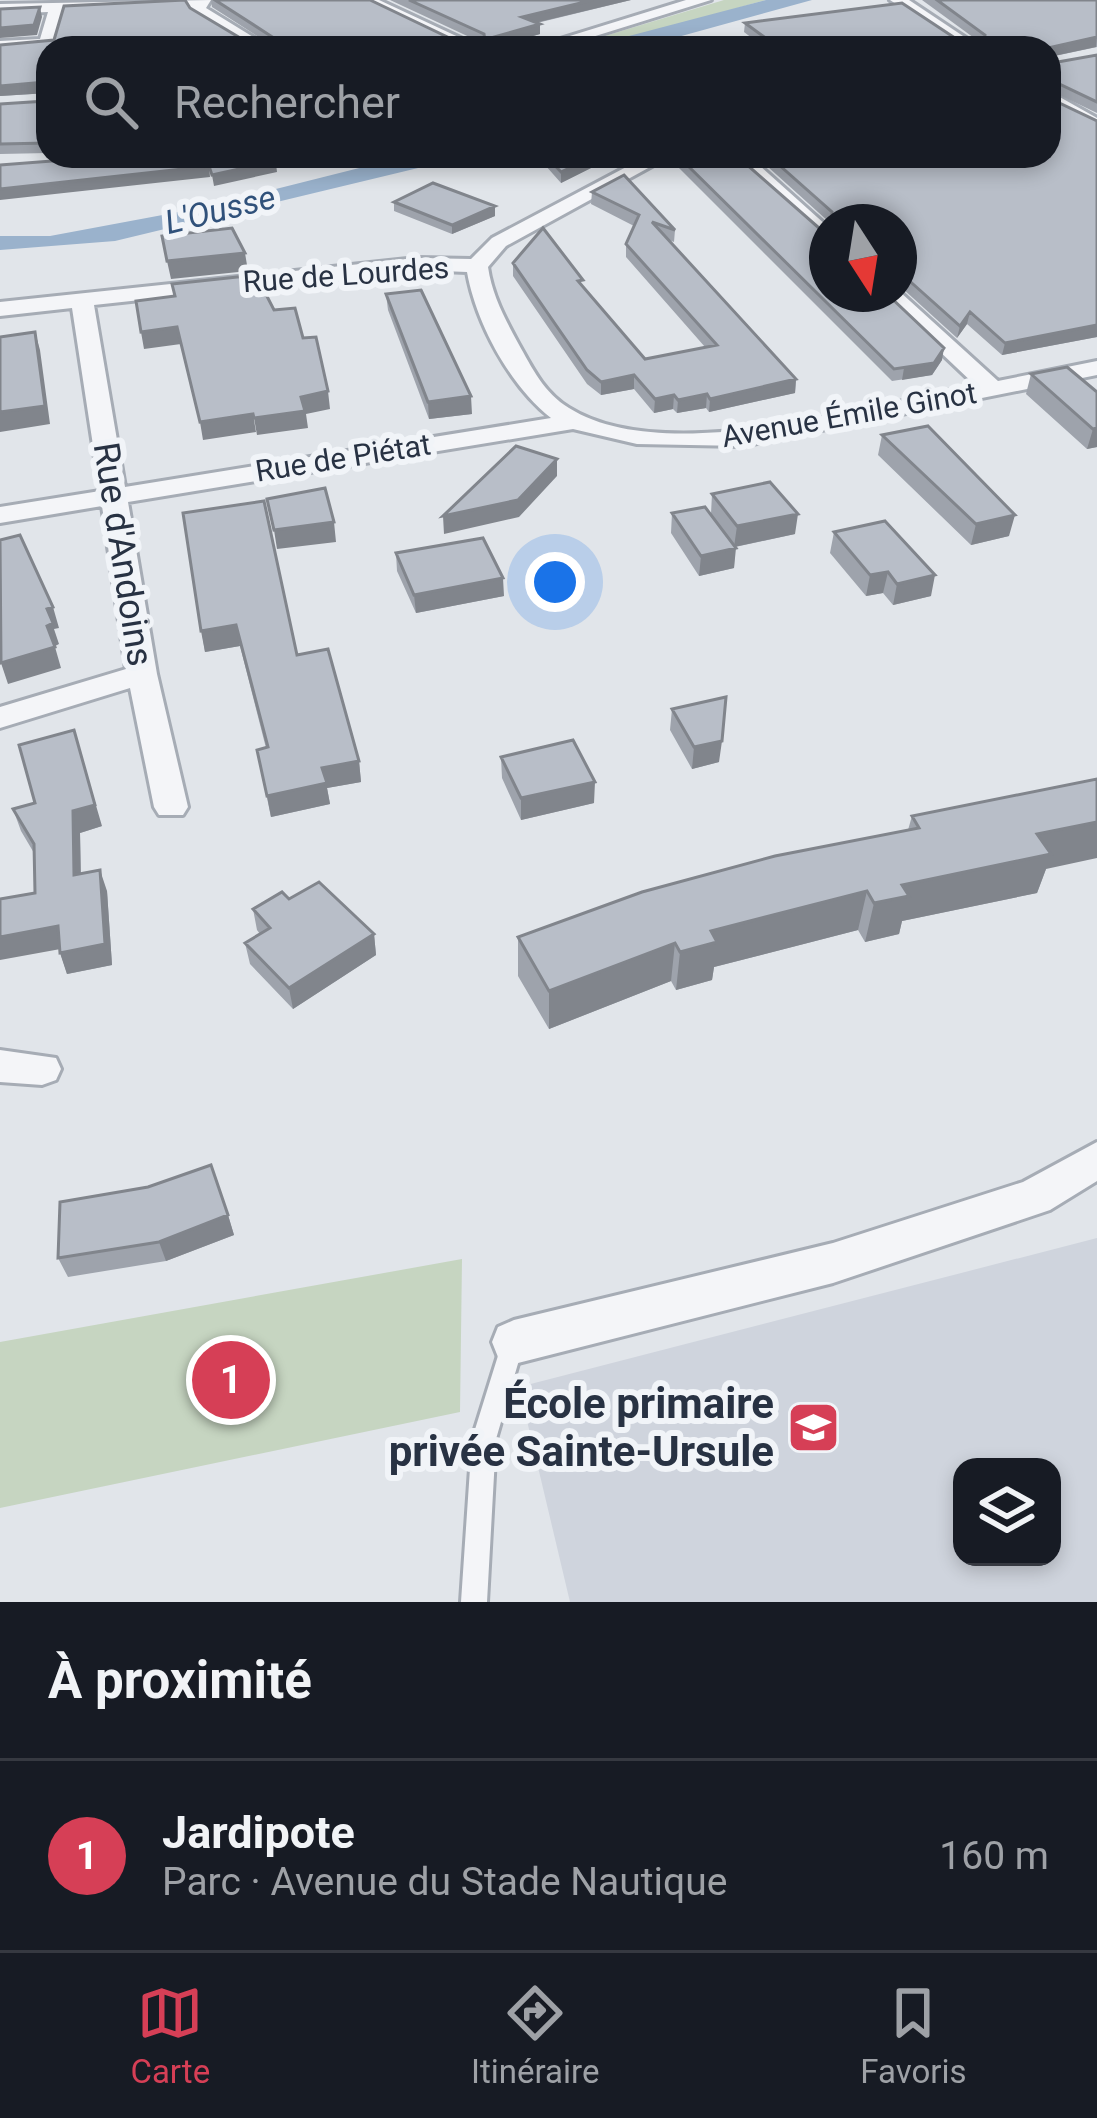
<!DOCTYPE html>
<html lang="fr">
<head>
<meta charset="utf-8">
<style>
	body { margin:0; font-family:Roboto,sans-serif; background:#20242c; color:#f1f3f6 }
	.controls { position:absolute; right:36px; bottom:36px; display:grid; overflow:hidden; border-radius:24px; box-shadow:0 6px 18px #0003 }
	.controls button { width:108px; height:108px; display:grid; place-items:center; padding:0; border:0; border-bottom:3px solid #363941; background:#171b24; color:#f1f3f6; font:60px sans-serif }
	.compass { position:absolute; left:809px; top:204px; width:108px; height:108px; border-radius:50%; background:#171b24; box-shadow:0 6px 18px #0003; rotate:168deg }
	.you { position:absolute; left:555px; top:582px; width:42px; height:42px; margin:-30px; border:9px solid #fff; border-radius:50%; background:#1a73e8; box-shadow:0 0 0 18px #1a73e833 }
	.badge { display:grid; place-items:center; width:78px; height:78px; border-radius:50%; background:#d63f56; color:#fff; font-size:39px; font-weight:700 }
	.pin { position:absolute; translate:-50% -50%; border:6px solid #fff; box-shadow:0 3px 12px #0006 }
	.list { margin:0; padding:0; list-style:none }
	h2 { display:flex; justify-content:space-between; align-items:center; height:156px; margin:0; padding:0 48px; font-size:51px }
	h2 small { font-size:39px; font-weight:400; color:#9ea1a6 }
	.list li { display:grid; grid-template-columns:78px 1fr auto; gap:36px; align-items:center; box-sizing:border-box; height:192px; padding:0 48px; border-top:3px solid #363941 }
	.list b { display:block; font-size:45px; white-space:nowrap }
	.list p { margin:0; font-size:39px; white-space:nowrap; color:#9ea1a6 }
	.list em { font-size:39px; font-style:normal; color:#9ea1a6 }
	.icon { flex:none; width:66px; height:66px; fill:none; stroke:currentColor; stroke-width:2; stroke-linecap:round; stroke-linejoin:round }
	.map { position:relative; flex:none; width:1097px; height:1602px; overflow:hidden }
	.search { position:absolute; background:#171b24; box-shadow:0 6px 18px #0003; left:36px; right:36px; top:36px; height:132px; display:flex; align-items:center; gap:30px; box-sizing:border-box; padding:0 42px; border-radius:36px; color:#9ea1a6; font-size:45px }
	.sheet { height:348px; background:#171b24 }
	nav { display:flex; justify-content:space-around; align-items:center; box-sizing:border-box; height:168px; border-top:3px solid #363941; background:#171b24; font-size:33px; color:#9ea1a6 }
	nav a { display:grid; justify-items:center; gap:6px }
	nav .on { color:#d63f56 }
	.map>svg:first-child { display:block }
</style>
</head>
<body>
<div class="map">
<svg width="1097" height="1602" viewBox="0 0 1097 1602">
	<rect width="100%" height="100%" fill="#e1e5ea"/>
	<path fill="#cfd4dd" fill-rule="evenodd" d="M1097,1238V1602H570L519,1387ZM962,1467H1052V1557H962Z"/>
	<path fill="#c6d5c1" d="M724,0H766C708,15 620,48 565,48Z
		M462,1259L460,1412L0,1508V1342Z"/>
	<path fill="#9ab2cc" d="M766,0H812L638,48H602L629,36Z
		M407,156H468L115,241L0,250V236H50L200,208Z"/>
	<g fill="none" stroke-linecap="round" stroke-linejoin="round">
		<defs>
			<path id="lane" d="M513,1332L521,1335L524,1343L496,1439L487,1602H461L472,1439L502,1343L505,1335Z"/>
			<path id="street" d="M211,0L206,8L271,48H251L194,14L189,5L63,11L53,46L0,51V41L40,39L48,12L0,14V4Z
				M358,0H379L482,48H460Z
				M686,0H711L557,48H531Z
				M890,0H909L981,48H962Z
				M1049,91L1097,118V131L1049,104Z
				M647,156H670L506,246L488,267C492,295 505,319 518,343C532,368 544,393 569,408C664,468 870,406 975,385L879,294L899,291L998,381L1097,361V375L742,446L637,444L573,429L128,502L157,674L188,807L183,815H159L154,807L130,688L0,728V707L126,669L102,506L0,523V507L100,491L72,308L0,316V302L417,258L471,259L492,238ZM417,270L467,272C476,323 510,386 551,418L125,487L94,305Z
				M729,156H749L827,226V243Z
				M0,1050L56,1058L61,1069L56,1080L42,1085L0,1082Z
				M1097,1142V1181L1050,1210L833,1283L514,1364L498,1357L492,1342L498,1327L514,1320L833,1243L1023,1182Z"/>
		</defs>
		<use href="#lane" stroke="#a6acb5" stroke-width="6"/>
		<use href="#street" stroke="#a6acb5" stroke-width="6"/>
		<use href="#lane" fill="#f4f5f8" fill-rule="evenodd"/>
		<use href="#street" fill="#f4f5f8" fill-rule="evenodd"/>
	</g>
	<path fill="#9ea3ac" d="M211,0H370L458,42L478,41L390,0H631L537,23L540,34L499,46L48,48V93L0,96L54,40L190,8L247,42L268,43L212,7Z
		M922,0H1097V47L1050,57L1052,63L1097,55V113L1049,90V48H765L744,32L745,23L981,43Z
		M48,94V153L0,154V104L46,101Z
		M1049,98L1097,121V337L1002,355L967,324L957,338L902,288H899V222H829L756,156H1049Z
		M537,156H601V163L561,183Z
		M672,156H737L942,360L932,375L892,381L671,160Z
		M592,192L675,230L674,242L669,240L796,379L795,393L709,412L706,408L677,413L673,409L654,413L634,389L601,395L587,384L513,276V263L583,287L645,359L705,347L626,257V244L634,226L591,204Z
		M394,202L495,206V216L452,234L394,211Z
		M386,294L472,414L429,419L388,310Z
		M1031,374L1097,392V447L1087,449L1026,394Z
		M882,435L1009,536L971,545L878,455Z
		M712,494L795,534L735,547L734,568L699,576L671,533L672,513L711,514Z
		M183,513L297,655L359,761L361,782L327,788L330,804L271,817L257,750L266,748L240,646L205,652Z
		M834,532L931,596L893,605L883,593L866,596L830,553Z
		M396,553L504,596L416,613L397,571Z
		M672,709L719,762L692,769L670,730Z
		M501,757L594,803L521,820L502,778Z
		M13,809L102,826L80,833L81,874L107,891L112,965L67,974L59,949L35,893L34,853L21,831Z
		M912,816L1046,869L1037,893L902,921L899,934L865,942L858,930L714,967L712,980L676,990L671,981L549,1029L518,976V937L908,830Z
		M289,899L374,934L376,955L293,1009L250,964L245,943L260,934L257,930L253,909Z
		M228,1215L234,1235L166,1261L68,1277L58,1258Z"/>
	<path fill="#81858c" d="M593,0H631L522,26V17Z
		M40,7L42,17L37,35L0,38V28Z
		M540,24V34L492,48L487,39Z
		M1097,37L1096,47L1049,57V48Z
		M45,82L48,93L0,96V86Z
		M269,156H304L276,163L277,172L214,186L212,175Z
		M594,156H601V163L561,183V172Z
		M209,166L210,177L0,200V189Z
		M495,206V216L452,234V225Z
		M245,253L248,271L171,279L167,261Z
		M970,312L967,324L957,338L960,326Z
		M1097,325V337L1002,355L1005,343Z
		M177,327L181,344L144,349L141,332Z
		M35,332L40,350L50,424L0,432V412Z
		M944,348L942,360L932,375L902,380L904,368Z
		M634,375V389L601,395V382Z
		M796,379L795,393L709,412L710,399Z
		M328,391L330,409L306,414L308,428L257,435L254,418L301,397Z
		M707,394L706,408L677,413L678,400Z
		M674,395L673,409L654,413L655,399Z
		M471,396L472,414L429,419L428,402Z
		M253,414L256,432L203,440L200,422Z
		M1097,428V447L1087,449L1093,429Z
		M557,459V476L519,517L444,534L443,516Z
		M798,514L795,534L734,547L737,526Z
		M1015,515L1009,536L971,545L976,524Z
		M334,522L336,542L277,549L274,530Z
		M736,548L734,568L699,576L701,556Z
		M888,572L883,593L866,596L870,575Z
		M935,575L931,596L893,605L897,584Z
		M503,578L504,596L416,613L414,595Z
		M53,607L59,628L54,629L59,644L53,647L47,626V609Z
		M236,625L240,646L205,652L201,631Z
		M55,647L61,668L8,684L1,663Z
		M74,730L102,826L80,833L81,896L74,875L73,811Z
		M722,741L719,762L692,769L694,747Z
		M359,761L361,782L327,788L330,804L271,817L267,796L322,768Z
		M595,782L594,803L521,820V798Z
		M1097,822V858L1046,869L1037,893L902,921L899,934L865,942L874,903L902,885L1037,834Z
		M100,870L107,891L112,965L67,974L60,953Z
		M867,891L858,930L714,967L712,980L676,990L680,952L711,931Z
		M58,926L66,948L0,960V937Z
		M374,934L376,955L293,1009L289,988Z
		M675,943L671,981L549,1029V991Z
		M228,1215L234,1235L166,1261L159,1242Z"/>
	<path fill="#b8bec8" stroke="#81858c" stroke-width="3" d="M185,0L190,8L247,42L270,43L274,38L215,0H370L458,42L485,41L484,34L409,0H593L522,17L540,24L487,39L499,44L500,48H48V85L45,82L0,86V45L54,40L64,6Z
		M937,0H1097V37L1048,48H775L778,47L745,23L902,3L961,42L983,43L985,35Z
		M40,7L34,25L0,28V9Z
		M1049,55L1052,63L1097,55V102L1049,79Z
		M48,94V143L0,144V104L46,101Z
		M1049,96V98L1097,121V325L1005,343L970,312L960,326L904,276L899,277V222H832V212L769,156H1049Z
		M117,156H270L276,161L212,175L209,166L0,189V165Z
		M546,156H594L561,172Z
		M678,156H737L827,235V294H887L944,348L934,363L894,369Z
		M624,175L675,230L652,222L796,379L710,399L707,394L678,400L674,395L655,399L634,375L601,382L587,370L513,263L543,228L583,280L578,281L645,359L717,345L626,244L639,215L592,192Z
		M433,183L495,206L452,225L394,202Z
		M232,228L245,253L167,261L162,236Z
		M256,275L274,310L295,308L303,338L316,337L328,391L301,397L305,411L254,418L253,414L200,422L177,327L141,332L136,301L175,296L172,284Z
		M421,290L471,396L428,402L386,294Z
		M35,332L45,406L0,412V337Z
		M1067,367L1097,392V428L1093,429L1031,374Z
		M928,426L1015,515L976,524L882,435Z
		M516,446L557,459L518,500L443,516Z
		M770,482L798,514L737,526L712,494Z
		M325,488L334,522L274,530L267,499Z
		M264,501L297,655L328,649L359,761L322,768L327,783L267,796L257,750L268,747L236,625L201,631L183,513Z
		M705,507L736,548L701,556L672,513Z
		M885,521L935,575L897,584L888,572L870,575L834,532Z
		M20,535L53,607L47,609L53,623L47,626L55,647L1,663L0,540Z
		M483,538L503,578L414,595L396,553Z
		M726,697L722,741L694,747L672,709Z
		M74,730L95,805L73,811L74,875L100,870L105,944L60,953L58,926L0,937V899L35,893L34,844L13,809L35,803L19,745Z
		M573,740L595,782L521,798L501,757Z
		M1097,779V822L1037,834L1051,854L902,885L909,896L874,903L867,891L711,931L717,942L680,952L675,943L549,991L518,937L642,892L775,856L919,828L912,816Z
		M319,882L374,934L289,988L245,943L270,928L253,909L282,892L289,899Z
		M211,1165L228,1215L159,1242L58,1258L60,1202L148,1187Z"/>
	<defs>
		<symbol id="school-square" viewBox="-11 -11 22 22"><rect x="-9" y="-9" width="18" height="18" rx="4" fill="#d63f56" stroke="#f1f4f8"/><path d="M0-5L7-2L0 1L-7-2ZM-4 1L0 2.5L4 1V4Q0 6-4 4Z" fill="#fff"/></symbol>
	</defs>
	<g fill-rule="evenodd">
		<use href="#school-square" x="784" y="1398" width="59" height="59"/>
	</g>
	<g text-anchor="middle" stroke-width="12" stroke-linejoin="round" paint-order="stroke">
		<g font-size="30" fill="#283243" stroke="#f1f4f8">
			<text transform="translate(346 275) rotate(-4)" y="10">Rue de Lourdes</text>
			<text transform="translate(849 415) rotate(-10)" y="10">Avenue Émile Ginot</text>
			<text transform="translate(343 458) rotate(-9)" y="10">Rue de Piétat</text>
		</g>
		<g font-size="33" font-style="italic" fill="#30517a" stroke="#f1f4f8">
			<text transform="translate(220 209) rotate(-14)" y="12">L'Ousse</text>
		</g>
		<g font-size="36" fill="#283243" stroke="#f1f4f8">
			<text transform="translate(124 554) rotate(81)" y="13">Rue d'Andoins</text>
		</g>
		<g font-size="42" font-weight="bold" fill="#283243" stroke="#f1f4f8" text-anchor="end">
			<text x="774" y="1418">École primaire<tspan x="774" dy="48">privée Sainte-Ursule</tspan></text>
		</g>
	</g>
</svg>
<div class="controls">
<button><svg class="icon" aria-label="layers" viewBox="0 0 24 24"><path d="M12 4l9 5-9 5-9-5zM3 14l9 5 9-5"/></svg></button>
</div>
<svg class="compass" viewBox="-18 -18 36 36"><path d="M0-13l5 13h-10z" fill="#e53935"/><path d="M0 13l5-13h-10z" fill="#9ea1a6"/></svg>
<div class="you"></div>
<div class="pin badge" style="left:231px;top:1380px">1</div>
<div class="search"><svg class="icon" aria-label="search" viewBox="0 0 24 24"><circle cx="10" cy="10" r="6"/><path d="M15 15l6 6"/></svg>Rechercher</div>
</div>
<section class="sheet">
<h2>À proximité<small></small></h2>
<ul class="list">
<li><span class="badge">1</span><div><b>Jardipote</b><p>Parc · Avenue du Stade Nautique</p></div><em>160 m</em></li>
</ul>
</section>
<nav>
<a class="on"><svg class="icon" aria-label="map" viewBox="0 0 24 24"><path d="M3 6l6-2 6 2 6-2v14l-6 2-6-2-6 2zM9 4v14M15 6v14"/></svg>Carte</a>
<a><svg class="icon" aria-label="directions" viewBox="0 0 24 24"><path d="M12 3l9 9-9 9-9-9zM9 14v-3h6M13 9l2 2-2 2"/></svg>Itinéraire</a>
<a><svg class="icon" aria-label="saved" viewBox="0 0 24 24"><path d="M7 4h10v16l-5-4-5 4z"/></svg>Favoris</a>
</nav>
</body>
</html>
